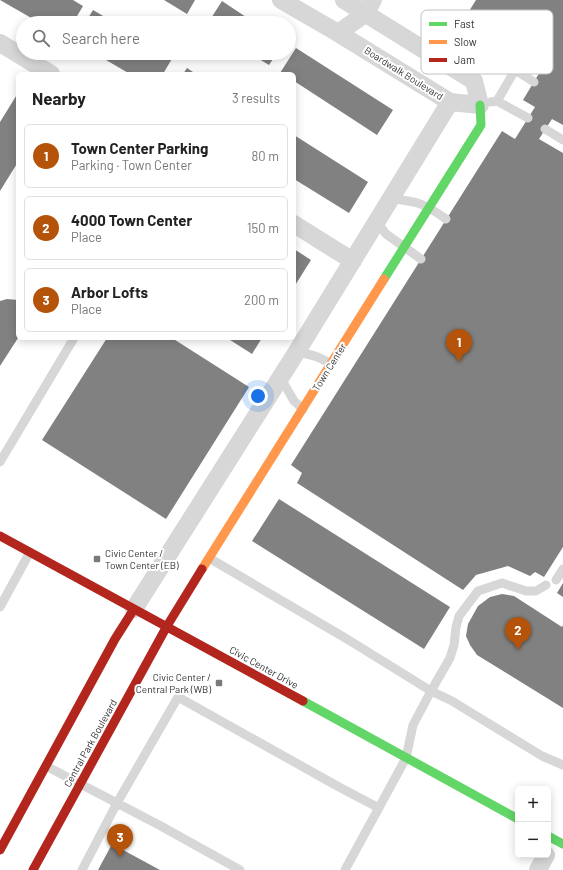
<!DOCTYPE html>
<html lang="en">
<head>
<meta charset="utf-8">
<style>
	body { margin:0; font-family:Barlow,sans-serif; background:#f2f2f2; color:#222 }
	.controls { position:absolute; right:12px; bottom:12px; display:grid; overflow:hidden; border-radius:6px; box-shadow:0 2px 10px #0003 }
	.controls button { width:36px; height:36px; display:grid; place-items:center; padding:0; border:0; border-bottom:1px solid #e0e0e0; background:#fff; color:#222; font:20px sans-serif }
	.you { position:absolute; left:258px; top:396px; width:14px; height:14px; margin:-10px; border:3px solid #fff; border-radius:50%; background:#1a73e8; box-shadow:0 0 0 6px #1a73e833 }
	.badge { display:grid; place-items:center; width:26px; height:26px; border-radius:50%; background:#b45309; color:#fff; font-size:13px; font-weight:700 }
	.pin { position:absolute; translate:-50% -33px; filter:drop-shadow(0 1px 2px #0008) }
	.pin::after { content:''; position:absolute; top:21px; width:14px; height:12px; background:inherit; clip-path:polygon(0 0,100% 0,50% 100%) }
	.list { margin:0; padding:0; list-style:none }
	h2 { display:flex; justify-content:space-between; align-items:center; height:52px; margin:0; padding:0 16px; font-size:17px }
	h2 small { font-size:13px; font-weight:400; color:#767676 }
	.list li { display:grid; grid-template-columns:26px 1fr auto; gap:12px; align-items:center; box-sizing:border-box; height:64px; margin:0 8px 8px; padding:0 8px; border:1px solid #e0e0e0; border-radius:6px }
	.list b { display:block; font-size:15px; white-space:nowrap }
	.list p { margin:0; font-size:13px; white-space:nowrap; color:#767676 }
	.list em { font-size:13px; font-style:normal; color:#767676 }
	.icon { flex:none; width:22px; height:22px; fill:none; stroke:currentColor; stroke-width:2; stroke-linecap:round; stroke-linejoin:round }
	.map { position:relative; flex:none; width:563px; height:870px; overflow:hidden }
	.search { position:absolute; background:#fff; box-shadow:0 2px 10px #0003; left:16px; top:16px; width:280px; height:44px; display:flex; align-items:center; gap:10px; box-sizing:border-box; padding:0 14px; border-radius:22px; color:#767676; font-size:15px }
	.panel { position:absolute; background:#fff; box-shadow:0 2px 10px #0003; left:16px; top:72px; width:280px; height:268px; border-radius:6px }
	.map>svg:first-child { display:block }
</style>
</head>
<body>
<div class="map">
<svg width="563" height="870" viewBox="0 0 563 870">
	<rect width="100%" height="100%" fill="#fff"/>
	<path fill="#818181" d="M0,0H73L83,6L73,23H40Z
		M164,0H195L187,14Z
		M476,0H563V125L552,119L539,139L563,153V547L544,577L535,572L530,576L508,566L476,575L463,590L297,483L302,473L291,465L502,131L515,139L535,107L523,100L544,65L466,16Z
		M222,1L255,23H208Z
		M93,10L115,23H85Z
		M296,48L393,110L377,135L294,81V74H283L280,73Z
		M94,53H166L173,57L163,74H130Z
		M249,53H277L269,65Z
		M187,68L196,74H183Z
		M18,93V162L0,191V122Z
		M294,135L368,182L349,213L294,179Z
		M294,249L311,260L294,287Z
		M7,299L18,300V338L0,366V301Z
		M107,338H172L249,387L166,519L42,440Z
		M227,338H262L252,354Z
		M279,499L450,607L424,649L252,541Z
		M563,583V597L557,593Z
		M502,594L514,596L562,627L563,625V708L477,655L470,645L466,636L468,624L478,606L490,597Z
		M112,844L160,870H98Z"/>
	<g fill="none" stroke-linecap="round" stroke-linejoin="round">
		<path stroke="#d7d7d7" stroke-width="9" d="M515,70L534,82
			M497,101L525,53
			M491,102L497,101L528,118
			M545,129L563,140
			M391,199C418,201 425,204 446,219
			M377,222L386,234L421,259
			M296,353C310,353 319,357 331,364
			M280,377L294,401L303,409
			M0,462L74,338
			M209,558L347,639L431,691L452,701L542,756L563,765
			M556,580L563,569
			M0,607L30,552
			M46,766L159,825L240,870
			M82,870L117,803L178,697L339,787L379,808
			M345,870L406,758L413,725L431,691L450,658L454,645L456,627L459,616L478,591L502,583L526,591H536L546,585"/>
		<path stroke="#d7d7d7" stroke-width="18" d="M281,0L338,33L450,102L480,105L474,81L344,0
			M338,33L365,14L373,0
			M0,43L51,74
			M294,224L353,261
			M134,609L296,353L450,102
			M538,870L546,855"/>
		<path stroke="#63d668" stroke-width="9" d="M384,279L481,125L480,105
			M303,701L518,819
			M548,836L563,844"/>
		<path stroke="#ff974d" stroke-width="9" d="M202,569L384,279"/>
		<path stroke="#b3261e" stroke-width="9" d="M0,536L303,701
			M0,850L115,639L134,609
			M33,870L167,626L202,569"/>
	</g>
	<g fill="#7a7a7a" stroke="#fff" stroke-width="1.5">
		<rect x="93" y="555" width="8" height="8" rx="2"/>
		<rect x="215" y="679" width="8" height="8" rx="2"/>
	</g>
	<g text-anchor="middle" stroke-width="4" stroke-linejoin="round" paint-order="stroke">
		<g font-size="10" fill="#333" stroke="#fff">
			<text transform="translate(404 73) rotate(32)" y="4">Boardwalk Boulevard</text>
			<text transform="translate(329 367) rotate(-58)" y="4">Town Center</text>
			<text transform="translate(264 667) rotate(29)" y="4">Civic Center Drive</text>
			<text transform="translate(90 743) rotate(-61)" y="4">Central Park Boulevard</text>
		</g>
		<g font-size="10" fill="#333" stroke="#fff" text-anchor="start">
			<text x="105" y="557">Civic Center /<tspan x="105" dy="12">Town Center (EB)</tspan></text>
			<text x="211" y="681" text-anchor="end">Civic Center /<tspan x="211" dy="12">Central Park (WB)</tspan></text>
		</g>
	</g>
	<rect x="421" y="10" width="132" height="64" rx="6" fill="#fff" stroke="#c2c2c2" stroke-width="1"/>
	<rect x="429" y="22" width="18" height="4" fill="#63d668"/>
	<rect x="429" y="40" width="18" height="4" fill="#ff974d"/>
	<rect x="429" y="58" width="18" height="4" fill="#b3261e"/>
	<g font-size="11" fill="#333">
		<text x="454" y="28">Fast</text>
		<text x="454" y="46">Slow</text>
		<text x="454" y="64">Jam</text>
	</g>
</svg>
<div class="controls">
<button>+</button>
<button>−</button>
</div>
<div class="you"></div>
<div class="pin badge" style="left:459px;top:362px">1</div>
<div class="pin badge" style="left:518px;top:650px">2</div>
<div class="pin badge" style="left:120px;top:857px">3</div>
<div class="search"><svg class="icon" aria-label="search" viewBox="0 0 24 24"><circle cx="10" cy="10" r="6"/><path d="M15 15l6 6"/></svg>Search here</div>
<section class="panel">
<h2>Nearby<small>3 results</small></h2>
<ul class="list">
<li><span class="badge">1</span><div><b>Town Center Parking</b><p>Parking · Town Center</p></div><em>80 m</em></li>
<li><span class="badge">2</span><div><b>4000 Town Center</b><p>Place</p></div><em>150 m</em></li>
<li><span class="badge">3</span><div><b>Arbor Lofts</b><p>Place</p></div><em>200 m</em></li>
</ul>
</section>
</div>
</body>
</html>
